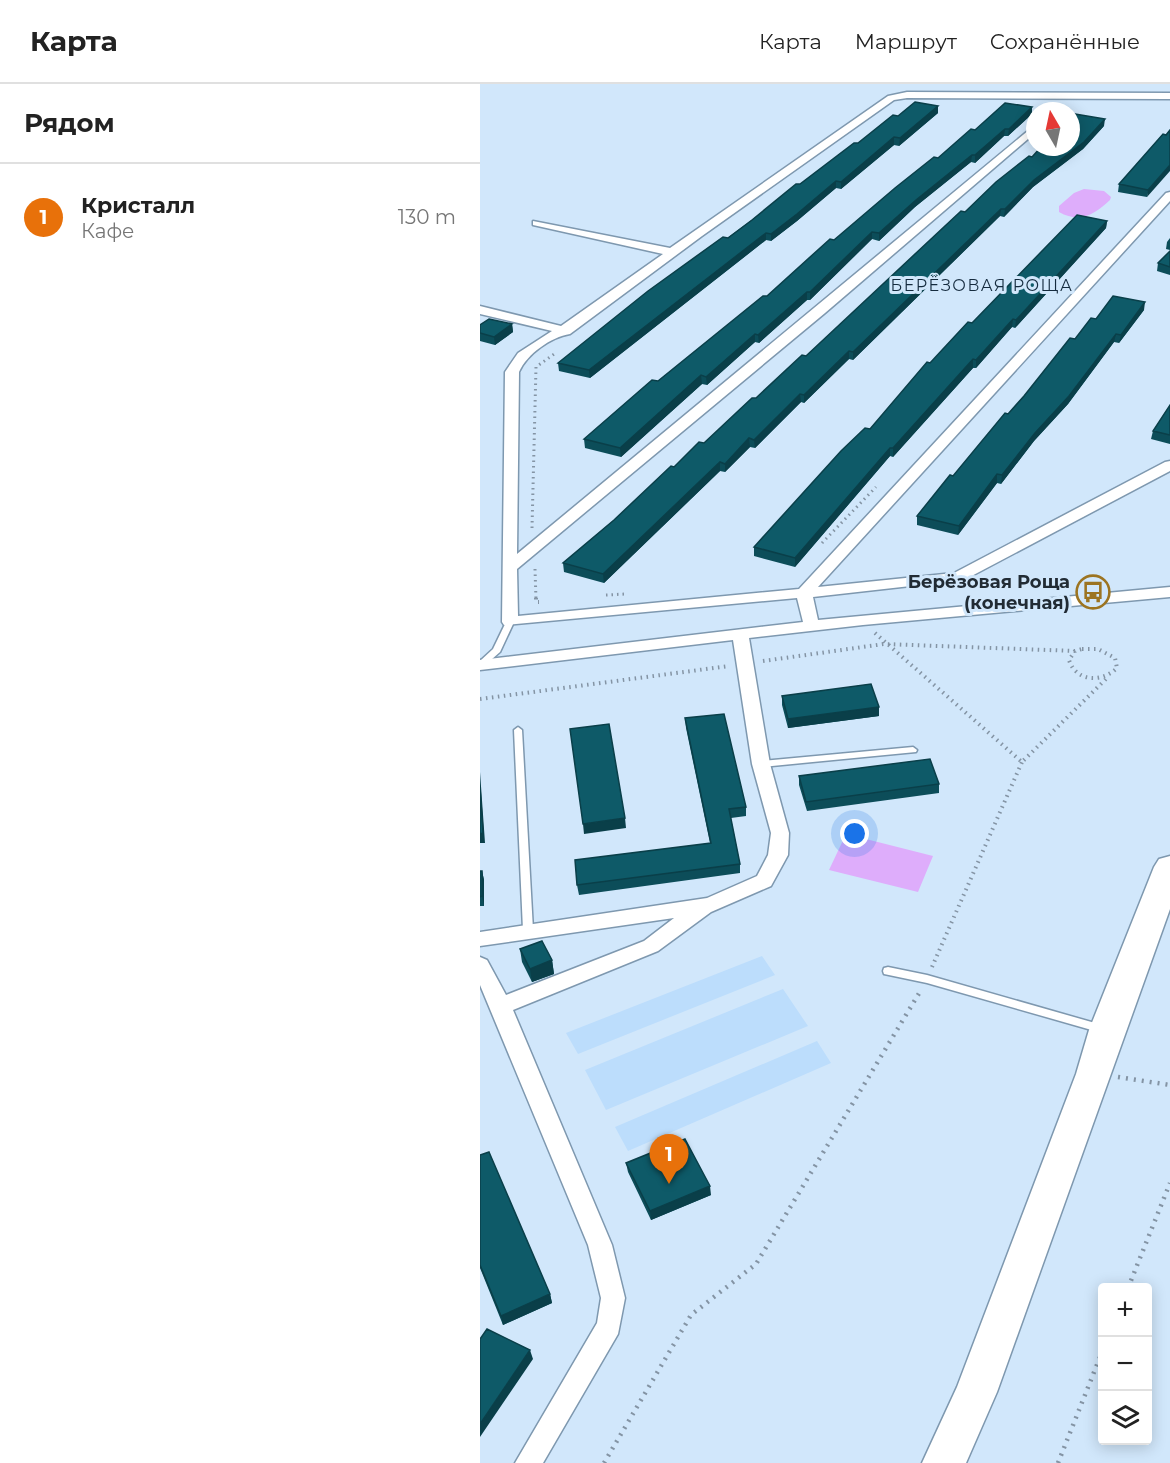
<!DOCTYPE html>
<html lang="ru">
<head>
<meta charset="utf-8">
<style>
	body { margin:0; font-family:Montserrat,sans-serif; background:#f6f6f6; color:#222 }
	.controls { position:absolute; right:18px; bottom:18px; display:grid; overflow:hidden; border-radius:6px; box-shadow:0 3px 15px #0003 }
	.controls button { width:54px; height:54px; display:grid; place-items:center; padding:0; border:0; border-bottom:2px solid #e0e0e0; background:#fff; color:#222; font:30px sans-serif }
	.compass { position:absolute; left:546px; top:18px; width:54px; height:54px; border-radius:50%; background:#fff; box-shadow:0 3px 15px #0003; rotate:351deg }
	.you { position:absolute; left:375px; top:750px; width:21px; height:21px; margin:-15px; border:4px solid #fff; border-radius:50%; background:#1a73e8; box-shadow:0 0 0 9px #1a73e833 }
	.badge { display:grid; place-items:center; width:39px; height:39px; border-radius:50%; background:#d93025; color:#fff; font-size:20px; font-weight:700 }
	.pin { position:absolute; translate:-50% -50px; filter:drop-shadow(0 2px 3px #0008) }
	.pin::after { content:''; position:absolute; top:32px; width:21px; height:18px; background:inherit; clip-path:polygon(0 0,100% 0,50% 100%) }
	.list { margin:0; padding:0; list-style:none }
	h2 { display:flex; justify-content:space-between; align-items:center; height:78px; margin:0; padding:0 24px; font-size:26px }
	h2 small { font-size:20px; font-weight:400; color:#767676 }
	.list li { display:grid; grid-template-columns:39px 1fr auto; gap:18px; align-items:center; box-sizing:border-box; height:108px; padding:0 24px; border-top:2px solid #e0e0e0 }
	.list b { display:block; font-size:22px; white-space:nowrap }
	.list p { margin:0; font-size:20px; white-space:nowrap; color:#767676 }
	.list em { font-size:20px; font-style:normal; color:#767676 }
	.icon { flex:none; width:33px; height:33px; fill:none; stroke:currentColor; stroke-width:2; stroke-linecap:round; stroke-linejoin:round }
	.map { position:relative; flex:none; width:690px; height:1379px; overflow:hidden }
	header { display:flex; align-items:center; gap:36px; box-sizing:border-box; height:84px; padding:0 30px; background:#fff; border-bottom:2px solid #e0e0e0 }
	header strong { font-size:28px }
	nav { display:flex; gap:33px; margin-inline-start:auto; font-size:21px }
	main { display:flex }
	aside { flex:1; background:#fff }
	.map>svg:first-child { display:block }
</style>
</head>
<body>
<header>
<strong>Карта</strong>
<nav><a>Карта</a><a>Маршрут</a><a>Сохранённые</a></nav>
</header>
<main>
<aside>
<h2>Рядом<small></small></h2>
<ul class="list">
<li><span class="badge" style="background:#e8710a">1</span><div><b>Кристалл</b><p>Кафе</p></div><em>130 m</em></li>
</ul>
</aside>
<div class="map">
<svg width="690" height="1379" viewBox="0 0 690 1379">
	<rect width="100%" height="100%" fill="#d1e7fb"/>
	<path fill="#bcddfc" d="M282,872L295,891L98,970L86,949Z
		M303,905L328,942L126,1026L105,986Z
		M337,957L351,979L148,1067L135,1043Z"/>
	<path fill="#deadfb" d="M604,105L624,107L631,113L630,116C615,130 600,140 579,128V122L594,109Z
		M366,750L453,772L438,808L349,786Z"/>
	<g fill="none" stroke-linecap="round" stroke-linejoin="round">
		<defs>
			<path id="lane" d="M27,536H33L34,538L20,568L3,583L0,584V577L13,565Z
				M38,643L42,646L53,846L52,849H44L43,846L34,646Z
				M433,663L437,666L436,668L281,683L277,680L281,677Z
				M408,883L447,891L622,941L626,942L627,945L626,948L622,949L447,899L404,890L403,887L404,884Z"/>
			<path id="street" d="M427,8L690,9V15L427,14L414,16L222,152L90,250C71,253 47,270 39,288L37,470L555,41V49L345,229L37,485L38,532L319,505L686,109L690,108V117L338,503L474,489L685,378L690,377V387L484,496L333,513L338,536L690,503V513L383,541L269,554L290,680L309,749L308,771L291,802L231,828L178,867L33,926L132,1161L145,1214L138,1250L63,1379H35L117,1239L121,1214L108,1161L0,901V873L7,876L26,911L164,857L194,834L0,862V848L227,814L277,792L288,771L291,749L272,680L253,556L0,586V576L323,538L317,514L24,541L22,538L25,288L38,269L72,247L0,230V222L81,242L183,170L53,141V137L190,164L408,12Z"/>
			<path id="primary" d="M690,772V825L517,1308L486,1379H442L477,1303L596,990L609,946L674,783L679,775Z"/>
		</defs>
		<use href="#lane" stroke="#7e98af" stroke-width="3"/>
		<use href="#street" stroke="#7e98af" stroke-width="3"/>
		<use href="#primary" stroke="#7e98af" stroke-width="3"/>
		<path stroke="#8494a4" stroke-width="3" stroke-dasharray="1.5 4" stroke-linecap="butt" d="M52,444L56,283L77,268
			M342,459L396,403
			M55,485L56,516
			M126,511L145,510"/>
		<path stroke="#8494a4" stroke-width="4" stroke-dasharray="1.5 4.5" stroke-linecap="butt" d="M56,514V518H59
			M395,549L542,678L629,592
			M602,565H618L635,574L637,584C622,599 596,598 589,576L595,567Z
			M283,577L404,560L595,567
			M0,615L249,582
			M452,883L542,678"/>
		<path stroke="#8494a4" stroke-width="4.5" stroke-dasharray="2 6" stroke-linecap="butt" d="M638,993L690,1001
			M648,1204L690,1099
			M124,1379L211,1231L276,1180L441,906
			M578,1379L622,1268"/>
		<use href="#lane" fill="#fff" fill-rule="evenodd"/>
		<use href="#street" fill="#fff" fill-rule="evenodd"/>
		<use href="#primary" fill="#fff" fill-rule="evenodd"/>
	</g>
	<path fill="#0c4d59" d="M458,22V29L419,62L414,61L361,105L356,104L317,137L291,157L286,156L110,294L79,287L78,279L320,100L378,59L418,32Z
		M552,23V30L528,52H524L495,79L491,78L435,123L399,157L392,155L330,216H327L279,259L275,258L227,301L222,300L141,373L105,364L104,355L287,212L354,156L495,46Z
		M624,42L603,65L553,103L524,133L520,132L373,276L369,275L324,319L321,318L275,364L270,363L245,388L240,387L124,499L84,488L83,479L134,436L194,383L224,359L326,272L485,128L552,73Z
		M683,50L667,113L638,108L639,100Z
		M627,137L626,144L535,244L532,243L496,284H493L413,373L410,372L315,483L274,472V463L390,345L450,279L492,239Z
		M690,154V166L686,165L687,158Z
		M690,167V191L677,187L678,179Z
		M664,226L639,259L634,258L588,320L554,357L521,400L517,399L478,451L437,441V432L595,255L616,235Z
		M32,240L33,248L15,261L0,257V241Z
		M690,321V360L671,355L673,347Z
		M302,612L399,623V632L308,644L302,621Z
		M205,634L266,723V732L251,734L260,780V789L99,811L97,801L230,759L206,644Z
		M319,692L459,700V709L327,727L319,701Z
		M0,787H2L4,796V822H0Z
		M40,865L72,876L74,890L52,898L42,878Z
		M0,1071L70,1210L72,1219L23,1241L0,1184Z
		M146,1079L231,1111L171,1136L148,1088Z"/>
	<path fill="#0a3f49" d="M458,22V29L419,62L420,54Z
		M552,23V30L528,52L529,45Z
		M625,35L624,42L603,65L553,103L524,133L525,125L554,96Z
		M525,45L524,52L495,79V71Z
		M414,53V61L361,105V98Z
		M492,71L491,78L435,123L399,157V149L436,116Z
		M690,81V87L667,113L668,106Z
		M356,97V104L317,137L291,157V150Z
		M521,125L520,132L373,276V268Z
		M627,137L626,144L535,244L536,236Z
		M392,148V155L330,216V208Z
		M286,149V156L110,294L109,286Z
		M327,208V216L279,259L278,251Z
		M665,218L664,226L639,259L641,251Z
		M533,235L532,243L496,284V276Z
		M32,240L33,248L15,261L14,253Z
		M275,250V258L227,301L226,293Z
		M636,250L634,258L588,320L554,357L521,400L522,391L555,349Z
		M369,267V275L324,319V311Z
		M493,275V284L413,373V364Z
		M221,291L222,300L141,373L140,364Z
		M320,310L321,318L275,364L274,356Z
		M269,354L270,363L245,388V380Z
		M410,364V372L315,483V474Z
		M240,378V387L124,499L123,490Z
		M517,390V399L478,451L479,442Z
		M399,623V632L308,644V635Z
		M0,688L5,759H0Z
		M145,734L146,744L104,750L103,740Z
		M2,787L4,796V822L2,812Z
		M72,876L74,890L52,898L50,885Z
		M230,1102L231,1111L171,1136L170,1127Z
		M70,1210L72,1219L23,1241L21,1232Z
		M50,1266L53,1275L0,1353V1340Z"/>
	<path fill="#0e5a68" stroke="#0a3f49" stroke-width="1.5" d="M435,18L458,22L420,54L414,53L361,98L356,97L317,130L291,150L286,149L109,286L78,279L168,207L243,153L248,154L272,136L316,100H320L374,59H378L413,31L418,32Z
		M525,19L552,23L529,45H525L495,71H492L436,116L399,149L392,148L330,208H327L278,251L275,250L226,293L221,291L140,364L104,355L172,296L178,297L283,212H287L350,155L354,156L415,104L454,73L458,74L491,45L495,46Z
		M595,30L625,35L604,58L554,96L525,125H521L373,268L369,267L324,311L320,310L274,356L269,354L245,380L240,378L123,490L83,479L134,436L191,382L194,383L219,358L224,359L272,314H276L322,271L326,272L481,127L485,128L516,98L549,72L552,73L561,63H591V33Z
		M690,46V81L668,106L639,100L683,50L686,51Z
		M597,131L627,137L536,236L533,235L496,276L493,275L413,364H410L315,474L274,463L361,367L385,344L390,345L447,278L450,279L488,238L492,239Z
		M690,167V183L678,179Z
		M633,212L665,218L641,251L636,250L589,312L555,349L522,391L517,390L479,442L437,432L470,391L473,392L525,329L528,330L544,312L590,254L595,255L611,234L616,235Z
		M9,235L32,240L14,253L0,249V241Z
		M690,321V351L673,347Z
		M391,600L399,623L308,635L302,612Z
		M244,630L266,723L249,725L260,780L97,801L95,776L231,759L205,634Z
		M129,640L145,734L103,740L90,645Z
		M450,675L459,700L326,718L319,692Z
		M0,704L3,749L0,750Z
		M0,787H2V812L0,813Z
		M62,857L72,876L50,885L40,865Z
		M205,1055L230,1102L170,1127L146,1079Z
		M9,1068L70,1210L21,1232L0,1181V1071Z
		M7,1245L50,1266L0,1340V1255Z"/>
	<defs>
		<symbol id="bus-ring" viewBox="-11 -11 22 22"><circle r="9.5" fill="#d1e7fb" stroke="#9c7421" stroke-width="1.5"/><path d="M-5-6H5V4H4V6H2V4H-2V6H-4V4H-5ZM-3.5-4V0h7V-4ZM-3.5 1.2v1.5H-2V1.2ZM2 1.2v1.5H3.5V1.2Z" fill="#9c7421"/></symbol>
	</defs>
	<g fill-rule="evenodd">
		<use href="#bus-ring" x="594" y="489" width="38" height="38"/>
	</g>
	<g text-anchor="middle" stroke-width="6" stroke-linejoin="round" paint-order="stroke">
		<g font-size="16" letter-spacing="1.5" fill="#152b3e" stroke="#d1e7fb">
			<text x="502" y="207">БЕРЁЗОВАЯ РОЩА</text>
		</g>
		<g font-size="18" font-weight="bold" fill="#212b34" stroke="#d1e7fb" text-anchor="end">
			<text x="590" y="504">Берёзовая Роща<tspan x="590" dy="21">(конечная)</tspan></text>
		</g>
	</g>
</svg>
<div class="controls">
<button>+</button>
<button>−</button>
<button><svg class="icon" aria-label="layers" viewBox="0 0 24 24"><path d="M12 4l9 5-9 5-9-5zM3 14l9 5 9-5"/></svg></button>
</div>
<svg class="compass" viewBox="-18 -18 36 36"><path d="M0-13l5 13h-10z" fill="#e53935"/><path d="M0 13l5-13h-10z" fill="#767676"/></svg>
<div class="you"></div>
<div class="pin badge" style="left:189px;top:1100px;background:#e8710a">1</div>
</div>
</main>
</body>
</html>
